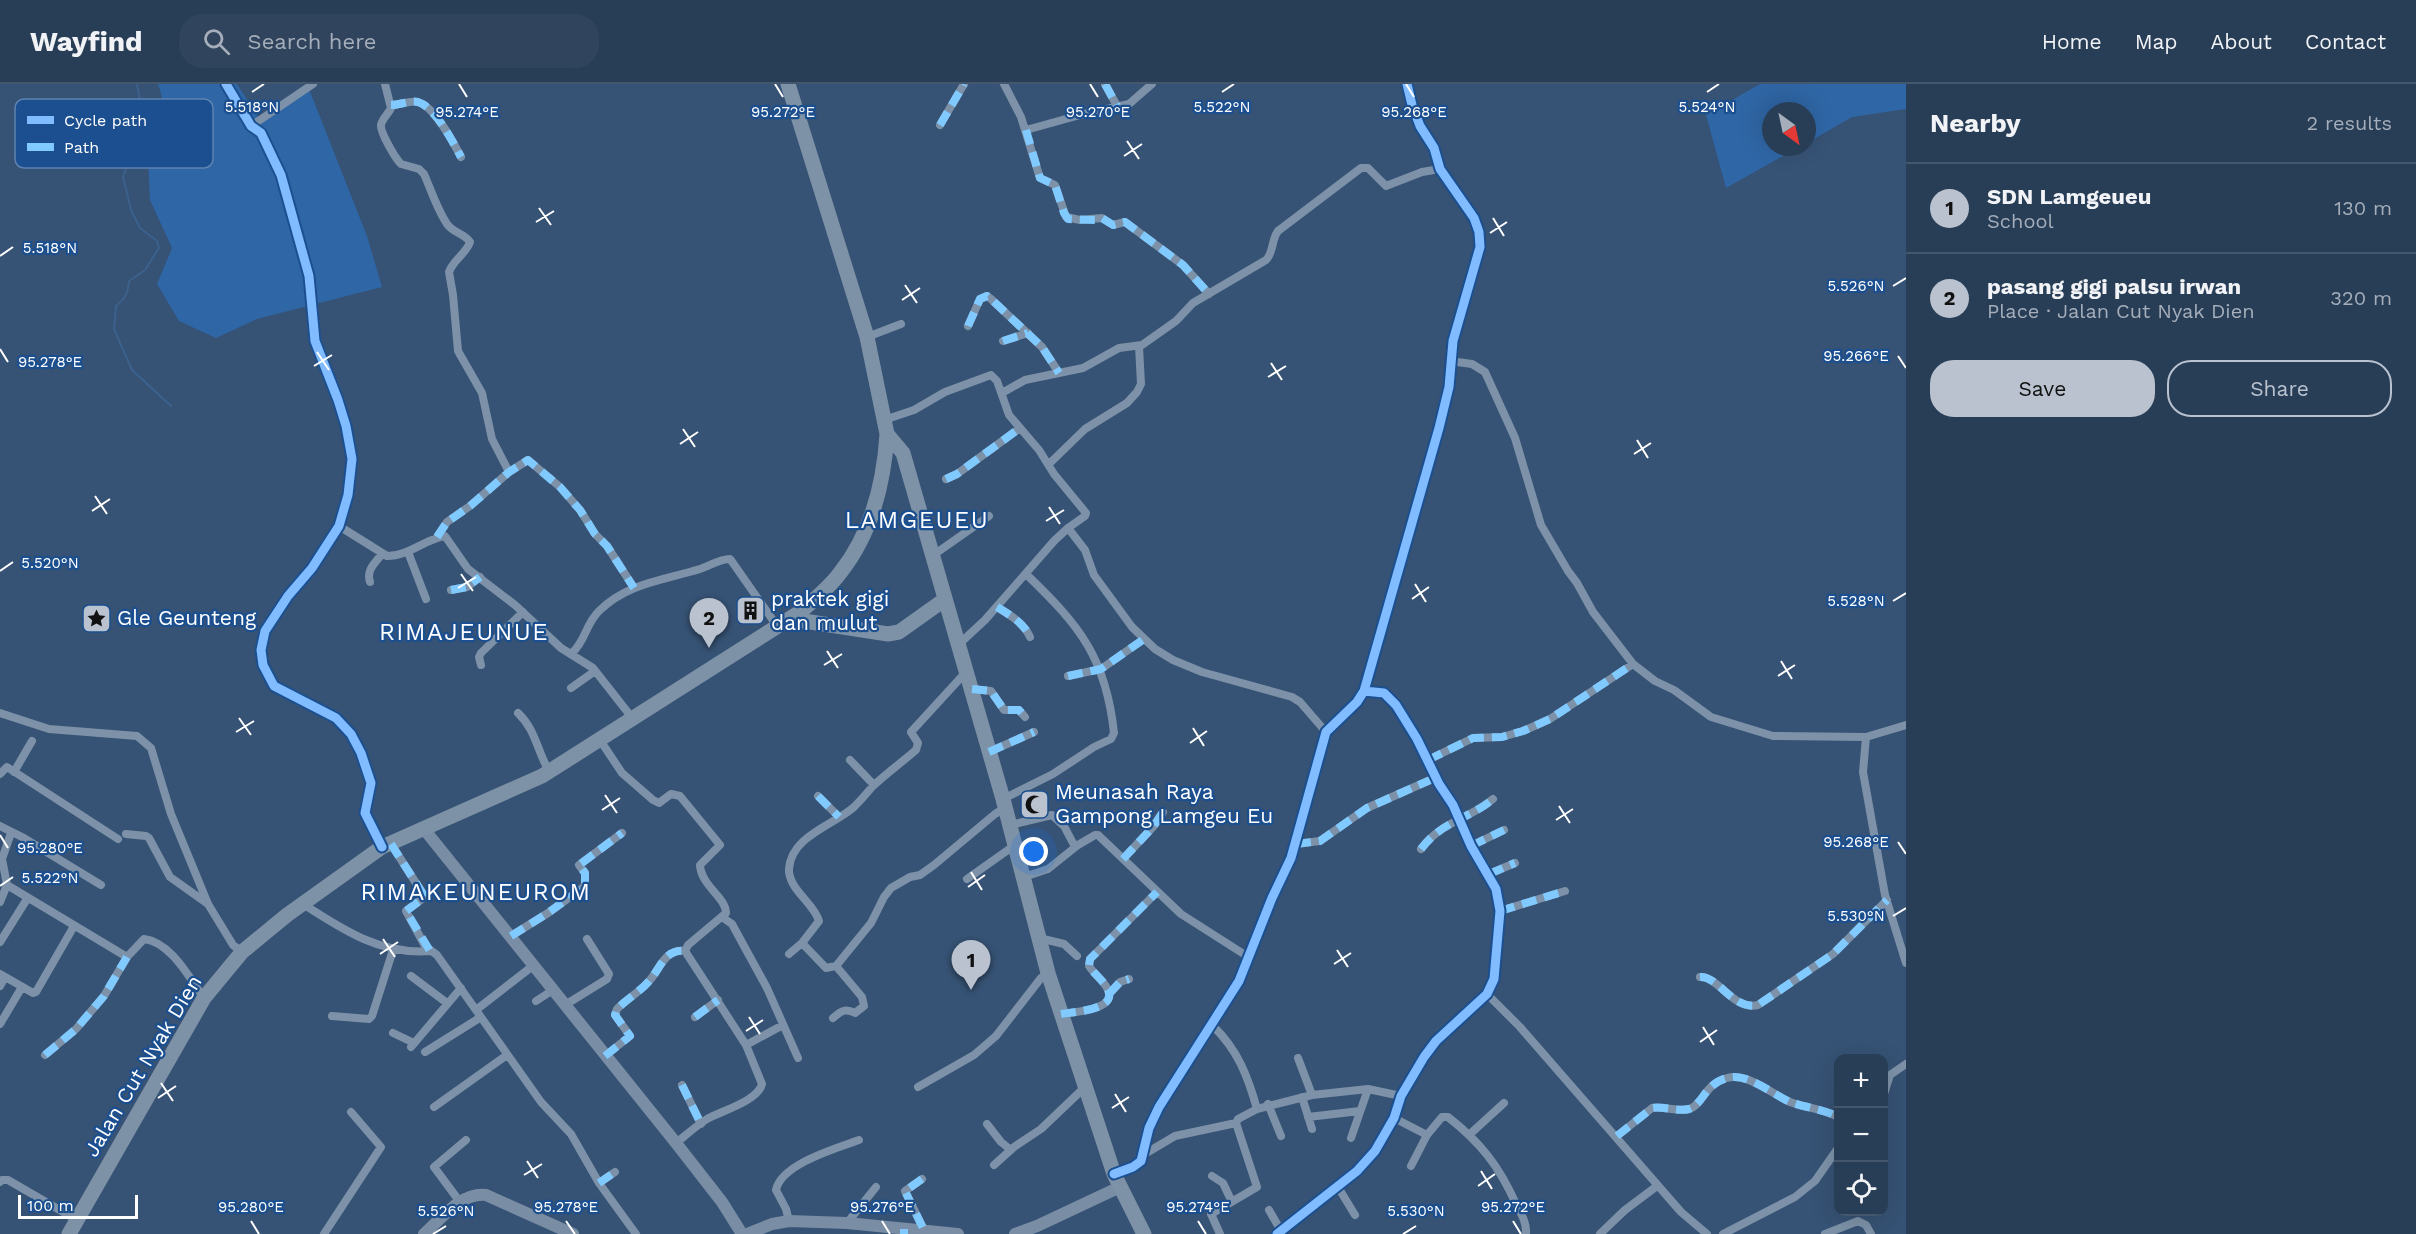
<!DOCTYPE html>
<html lang="en">
<head>
<meta charset="utf-8">
<style>
	body { margin:0; font-family:"Work Sans",sans-serif; background:#30455d; color:#f1f3f6 }
	.controls { position:absolute; right:18px; bottom:18px; display:grid; overflow:hidden; border-radius:12px; box-shadow:0 6px 24px #0002 }
	.controls button { width:54px; height:54px; display:grid; place-items:center; padding:0; border:0; border-bottom:2px solid #44576d; background:#283e57; color:#f1f3f6; font:30px sans-serif }
	.compass { position:absolute; left:1762px; top:18px; width:54px; height:54px; border-radius:50%; background:#283e57; box-shadow:0 6px 24px #0002; rotate:147deg }
	.scale { position:absolute; left:18px; bottom:15px; width:120px; box-sizing:border-box; padding-left:6px; border:3px solid #fff; border-top:0; font-size:16px; line-height:21px; white-space:nowrap; color:#fff; -webkit-text-stroke:4px #1b4f8f; paint-order:stroke }
	.you { position:absolute; left:1034px; top:768px; width:21px; height:21px; margin:-15px; border:4px solid #fff; border-radius:50%; background:#1a73e8; box-shadow:0 0 0 9px #1a73e833 }
	.badge { display:grid; place-items:center; width:39px; height:39px; border-radius:50%; background:#b9c2ce; color:#111; font-size:20px; font-weight:700 }
	.pin { position:absolute; translate:-50% -50px; filter:drop-shadow(0 2px 3px #0008) }
	.pin::after { content:''; position:absolute; top:32px; width:21px; height:18px; background:inherit; clip-path:polygon(0 0,100% 0,50% 100%) }
	.list { margin:0; padding:0; list-style:none }
	h2 { display:flex; justify-content:space-between; align-items:center; height:78px; margin:0; padding:0 24px; font-size:26px }
	h2 small { font-size:20px; font-weight:400; color:#a5aeba }
	.list li { display:grid; grid-template-columns:39px 1fr auto; gap:18px; align-items:center; box-sizing:border-box; height:90px; padding:0 24px; border-top:2px solid #44576d }
	.list b { display:block; font-size:22px; white-space:nowrap }
	.list p { margin:0; font-size:20px; white-space:nowrap; color:#a5aeba }
	.list em { font-size:20px; font-style:normal; color:#a5aeba }
	.actions { display:flex; gap:12px; padding:18px 24px }
	.actions a { flex:1; padding:14px 0; border:2px solid #b9c2ce; border-radius:24px; text-align:center; font-size:21px; color:#b9c2ce }
	.actions .main { background:#b9c2ce; color:#111 }
	.icon { flex:none; width:33px; height:33px; fill:none; stroke:currentColor; stroke-width:2; stroke-linecap:round; stroke-linejoin:round }
	.map { position:relative; flex:none; width:1906px; height:1150px; overflow:hidden }
	header { display:flex; align-items:center; gap:36px; box-sizing:border-box; height:84px; padding:0 30px; background:#283e57; border-bottom:2px solid #44576d }
	header strong { font-size:28px }
	nav { display:flex; gap:33px; margin-inline-start:auto; font-size:21px }
	.search { width:420px; height:54px; background:#30455d; display:flex; align-items:center; gap:15px; box-sizing:border-box; padding:0 21px; border-radius:24px; color:#a5aeba; font-size:22px }
	main { display:flex }
	aside { flex:1; background:#283e57 }
	.map>svg:first-child { display:block }
</style>
</head>
<body>
<header>
<strong>Wayfind</strong>
<div class="search"><svg class="icon" aria-label="search" viewBox="0 0 24 24"><circle cx="10" cy="10" r="6"/><path d="M15 15l6 6"/></svg>Search here</div>
<nav><a>Home</a><a>Map</a><a>About</a><a>Contact</a></nav>
</header>
<main>
<div class="map">
<svg width="1906" height="1150" viewBox="0 0 1906 1150">
	<rect width="100%" height="100%" fill="#365274"/>
	<path fill="#2f66a5" d="M158,0H237L258,33L307,0L367,152L382,203L257,235L216,254L179,237L157,200L172,164L150,116L148,72L162,13Z
		M1760,0H1906V25L1852,33L1807,59V27H1771V63H1799L1726,104L1706,31Z"/>
	<g fill="none" stroke-linecap="round" stroke-linejoin="round">
		<path stroke="#3b618d" stroke-width="2" d="M137,0L141,22L135,37L129,76L123,93L131,126L140,144L157,157L159,164L145,186L129,197C128,209 125,215 116,222L114,245L132,286L171,322"/>
		<path stroke="#7d92a8" stroke-width="8" d="M385,0L391,24C389,29 382,35 381,41C380,48 395,74 401,80L419,85L424,90C431,106 437,125 447,140C453,149 464,149 470,158C466,170 453,176 449,188L453,211L458,267L482,309L492,355L509,388
			M1004,0L1021,33L1040,94L1055,101L1066,133L1080,136L1102,134L1113,141L1125,138L1183,181L1209,210
			M1105,0L1117,22
			M391,21C400,21 410,16 418,18C435,23 453,58 461,73
			M940,41L964,0
			M251,42L313,0
			M1026,46L1080,31L1129,20L1152,0
			M968,242L980,215L987,212L991,215L1042,263L1059,289
			M867,253L901,240
			M1003,257L1028,249
			M1450,277L1472,280L1485,288L1515,354L1541,441L1568,487L1577,499L1593,528L1633,580L1655,597L1674,606L1711,633L1773,652L1866,653L1906,641
			M1002,309L1025,296L1083,284L1119,264L1142,261L1176,237L1193,219L1266,176C1274,168 1271,156 1278,147L1361,84H1368L1386,102L1422,88L1440,85
			M884,336L914,326L945,308L991,291L997,297L1009,331L1039,366L1054,390L1086,429L1085,432L1068,444
			M1049,380L1085,345L1127,319L1137,308L1141,300L1139,262
			M946,395L957,390L1020,344
			M339,442L387,472C409,472 425,455 445,452L468,485L515,521L561,564L593,584L633,635
			M437,453L447,438L470,422L509,388L528,376L560,403L580,426L595,450L607,462L634,504
			M408,468L426,515
			M932,472L989,432
			M370,498C366,486 375,479 382,470
			M451,506L467,503L480,493
			M997,523C1010,531 1024,539 1030,553
			M958,561L985,536L1054,457L1068,444L1085,466L1094,491L1132,543L1155,565L1173,576L1202,588L1292,613L1300,618L1326,648
			M572,569C586,556 585,541 599,527C627,499 664,496 700,485C710,482 719,475 730,475L733,479L777,542
			M481,581L479,573L481,569L523,528
			M1068,592L1101,585L1144,555
			M571,604L595,587
			M972,605L991,607L1004,626H1019L1025,633
			M0,629L49,645L137,652L151,664L171,730L208,820L233,861L242,868
			M518,629C536,646 537,667 549,687
			M1866,653L1863,688L1885,811L1906,879
			M600,656L622,689L653,716L659,719L671,710L680,712L720,761L700,781C701,802 726,813 726,829L688,861L685,867L746,961L762,1000C758,1017 721,1027 707,1035C696,1042 686,1051 676,1059
			M989,668L1034,648
			M850,676L874,701
			M1428,676L1473,654L1502,653L1523,647L1550,635L1633,580
			M14,688L32,657
			M0,690L7,683L118,755
			M818,712L839,733
			M1003,715L1053,690L1094,663L1111,655L1114,649C1106,574 1080,542 1027,491
			M1010,741L1052,731L1064,742L1074,761H1078L1095,751H1098L1181,830L1250,874
			M0,742L22,753L101,801
			M11,749L2,775L7,801L127,873L144,855C171,858 190,895 204,914
			M126,750L146,752L149,754L170,793L208,820
			M391,760L423,810L422,815L406,827L425,862L437,871L541,1018L571,1050L599,1099L636,1150
			M1296,760L1320,757L1367,724L1437,693
			M1471,762L1504,746
			M1421,765C1443,736 1468,736 1493,715
			M1123,775L1153,743L1163,728
			M1489,790L1515,779
			M1024,793L1048,785L1078,761
			M967,795L1015,761
			M0,818L7,801
			M303,820C343,846 381,871 430,867
			M1500,827L1565,807
			M722,833L732,840L767,904L798,974
			M511,852L548,829L585,802V789L579,781L622,749
			M1039,854L1064,860L1077,872
			M0,858L27,815
			M802,859L826,884L836,882
			M789,870L802,859L819,837C814,819 788,805 789,785C791,752 834,741 854,723C861,716 867,709 873,702C887,689 902,678 916,666L918,659L911,648L966,588
			M0,890L33,909L36,908L74,842
			M411,892L447,919
			M1700,893C1719,892 1733,927 1758,921L1833,870L1887,816
			M0,902L5,893
			M1109,910L1120,898L1129,895
			M1487,910L1520,943L1681,1128L1707,1150
			M536,917L553,906
			M565,921L607,895L609,890L587,855
			M476,926L534,881
			M1061,930C1073,928 1120,926 1107,904C1103,896 1094,890 1089,882L1090,875L1157,808
			M332,932L369,935L372,932L393,866
			M695,933L718,916
			M833,934C841,927 845,924 855,929L864,922L862,913L836,882L871,839L884,813L891,804L910,793L920,791L934,781L995,730L1005,724
			M0,940L22,903
			M1213,942C1238,966 1248,993 1257,1025L1238,1035L1236,1039L1257,1103L1211,1130L1220,1150
			M393,949L414,959
			M746,961L783,941
			M411,963L461,904
			M425,968L481,933
			M45,971L76,945L104,912L127,873
			M605,972L630,952L615,931L617,925C627,915 641,907 650,896C661,883 665,865 685,867
			M1298,974L1312,1011
			M682,1001L701,1040
			M918,1003L974,971L996,952L1041,894L1048,889
			M1884,1010L1890,991L1906,980
			M1302,1013L1312,1045
			M1268,1020L1281,1052
			M434,1023L507,971
			M1257,1025L1312,1011L1368,1005L1401,1012
			M1308,1033L1360,1027
			M1394,1034L1427,1051L1442,1033H1448C1481,1059 1499,1082 1516,1120C1521,1129 1527,1139 1526,1150
			M987,1040L1001,1058L1011,1066
			M1469,1051L1504,1019
			M1617,1052L1652,1024C1664,1022 1677,1028 1689,1025C1703,1021 1704,1000 1727,994C1747,988 1772,1010 1790,1018C1806,1024 1824,1025 1838,1033
			M1351,1054L1368,1005
			M1143,1071L1175,1052L1236,1039
			M994,1081L1014,1063L1041,1045L1084,1004
			M1411,1082L1427,1051
			M1114,1090L1133,1083L1141,1077L1149,1044L1159,1023L1239,897L1272,814L1291,774L1326,648L1357,618L1364,607L1439,344L1449,303L1453,257L1480,163L1479,148L1474,134L1440,85L1434,64L1420,42L1412,21L1407,0
			M1212,1092L1223,1099L1232,1118
			M922,1095L905,1107L924,1146
			M0,1098L2,1096H8L77,1136
			M599,1099L615,1088
			M1338,1103L1355,1131
			M460,1118L434,1083L466,1056
			M1269,1126L1281,1147
			M789,1137L786,1125L776,1106C781,1080 837,1064 859,1056
			M847,1139L876,1103
			M324,1150L381,1063L351,1028
			M1277,1150L1357,1087L1375,1067L1394,1034L1401,1012L1424,973L1436,957L1487,910L1494,895L1500,827L1496,805L1471,762L1453,721L1439,700L1417,655L1396,621L1384,609L1364,607
			M1600,1150L1625,1126L1657,1102
			M1723,1150L1795,1113L1815,1097L1838,1064
			M1825,1150L1858,1137L1866,1141L1871,1150"/>
		<path stroke="#798da4" stroke-width="12" d="M226,0L251,42L261,49L281,91L309,192L315,257L338,316L346,342L352,375L348,411L339,442L312,484L288,512L265,547L261,566L263,581L274,602L336,634L351,650L361,669L371,699L365,729L382,763
			M424,745L676,1059L722,1118L742,1150
			M424,1150C442,1134 461,1108 486,1111L573,1150
			M747,1150L772,1140L789,1137L847,1139L958,1150
			M1015,1150L1037,1142L1120,1103"/>
		<path stroke="#7e92a7" stroke-width="15" d="M788,0L867,253L887,350L903,369L1003,715L1048,889L1114,1090L1144,1150
			M791,535L888,550L899,548L944,516
			M69,1150L204,914L242,868L287,831L382,763L542,692L800,528C814,516 829,504 840,489C871,450 884,398 887,350"/>
		<path stroke="#80caff" stroke-width="8" stroke-dasharray="15 8" stroke-linecap="butt" d="M1105,0L1117,22
			M391,21C400,21 410,16 418,18C435,23 453,58 461,73
			M940,41L964,0
			M1026,46L1040,94L1055,101L1064,129L1068,135L1096,136L1102,134L1113,141L1125,138L1183,181L1209,210
			M968,242L980,215L987,212L991,215L1042,263L1059,289
			M1003,257L1028,249
			M946,395L957,390L1020,344
			M437,453L447,438L470,422L509,388L528,376L560,403L580,426L595,450L607,462L634,504
			M451,506L467,503L480,493
			M997,523C1010,531 1024,539 1030,553
			M1068,592L1101,585L1144,555
			M972,605L991,607L1004,626H1019L1025,633
			M989,668L1034,648
			M1428,676L1473,654L1502,653L1523,647L1550,635L1633,580
			M818,712L839,733
			M391,760L423,810L422,815L406,827L430,867
			M1296,760L1320,757L1367,724L1437,693
			M1471,762L1504,746
			M1421,765C1443,736 1468,736 1493,715
			M1123,775L1153,743L1163,728
			M1489,790L1515,779
			M1500,827L1565,807
			M511,852L548,829L585,802V789L579,781L622,749
			M1700,893C1719,892 1733,927 1758,921L1833,870L1887,816
			M1109,910L1120,898L1129,895
			M1061,930C1073,928 1120,926 1107,904C1103,896 1094,890 1089,882L1090,875L1157,808
			M695,933L718,916
			M45,971L76,945L104,912L127,873
			M605,972L630,952L615,931L617,925C627,915 641,907 650,896C661,883 665,865 685,867
			M682,1001L701,1040
			M1617,1052L1652,1024C1664,1022 1677,1028 1689,1025C1703,1021 1704,1000 1727,994C1747,988 1772,1010 1790,1018C1806,1024 1824,1025 1838,1033
			M922,1095L905,1107L924,1146
			M599,1099L615,1088
			M904,1150V1145"/>
		<defs>
			<path id="cycleway" d="M226,0L251,42L261,49L281,91L309,192L315,257L338,316L346,342L352,375L348,411L339,442L312,484L288,512L265,547L261,566L263,581L274,602L336,634L351,650L361,669L371,699L365,729L382,763
				M1114,1090L1133,1083L1141,1077L1149,1044L1159,1023L1239,897L1272,814L1291,774L1326,648L1357,618L1364,607L1439,344L1449,303L1453,257L1480,163L1479,148L1474,134L1440,85L1434,64L1420,42L1412,21L1407,0
				M1277,1150L1357,1087L1375,1067L1394,1034L1401,1012L1424,973L1436,957L1487,910L1494,895L1500,827L1496,805L1471,762L1453,721L1439,700L1417,655L1396,621L1384,609L1364,607"/>
		</defs>
		<use href="#cycleway" stroke="#1b4f8f" stroke-width="13"/>
		<use href="#cycleway" stroke="#80bcff" stroke-width="9"/>
	</g>
	<path fill="none" stroke="#fff" stroke-width="2" d="M459,0L467,13M775,0L783,13M1090,0L1098,13M1406,0L1414,13M252,8L264,0M1222,8L1234,0M1707,8L1719,0M1127,57L1139,75M1124,72L1142,60M539,124L551,141M1493,134L1504,152M536,138L554,127M1490,149L1507,138M0,172L13,163M905,201L917,219M1893,202L1906,194M902,216L920,204M0,265L8,278M317,268L329,286M1898,272L1906,284M1271,279L1282,296M314,282L332,271M1268,293L1286,282M683,345L695,363M1637,356L1648,374M680,360L698,348M1634,370L1651,359M95,412L107,430M1049,423L1060,440M92,427L110,415M1046,437L1064,426M0,487L13,478M461,490L473,507M1415,500L1426,518M458,504L476,493M1412,515L1429,503M1893,517L1906,509M827,567L838,584M1781,577L1792,595M824,581L842,570M1778,592L1795,581M239,634L251,651M1193,644L1204,662M236,648L254,637M1190,659L1207,647M605,711L617,729M1559,722L1570,739M602,726L620,714M1556,736L1573,725M0,751L8,764M1898,758L1906,770M971,788L982,806M0,802L13,793M968,803L985,791M1893,832L1906,824M383,855L395,873M1337,866L1348,883M380,870L398,858M1334,880L1351,869M749,933L760,950M1703,943L1714,961M746,947L763,936M1700,958L1717,946M161,999L173,1017M1115,1010L1126,1028M158,1014L176,1002M1112,1024L1129,1013M527,1077L538,1094M1481,1087L1492,1105M524,1091L542,1080M1478,1102L1495,1090M251,1137L259,1150M566,1137L575,1150M882,1137L890,1150M1198,1137L1206,1150M1513,1137L1521,1150M433,1150L446,1142M1403,1150L1416,1142"/>
	<defs>
		<symbol id="building-square" viewBox="-11 -11 22 22"><rect x="-9" y="-9" width="18" height="18" rx="4" fill="#b9c2ce" stroke="#1b4f8f"/><path d="M-4-6H4V6H1V3H-1V6H-4ZM-2.5-4.3h1.7v1.8h-1.7ZM.8-4.3h1.7v1.8H.8ZM-2.5-1h1.7V.8h-1.7ZM.8-1h1.7V.8H.8Z" fill="#111"/></symbol>
		<symbol id="sight-square" viewBox="-11 -11 22 22"><rect x="-9" y="-9" width="18" height="18" rx="4" fill="#b9c2ce" stroke="#1b4f8f"/><path d="M0-6L1.8-2.2L6-1.7L2.9 1.2L3.7 5.4L0 3.3L-3.7 5.4L-2.9 1.2L-6-1.7L-1.8-2.2Z" fill="#111"/></symbol>
		<symbol id="mosque-square" viewBox="-11 -11 22 22"><rect x="-9" y="-9" width="18" height="18" rx="4" fill="#b9c2ce" stroke="#1b4f8f"/><path d="M3.5-4.9A6 6 0 1 0 3.5 4.9A5 5 0 1 1 3.5-4.9Z" fill="#111"/></symbol>
	</defs>
	<g fill-rule="evenodd">
		<use href="#building-square" x="734" y="510" width="33" height="33"/>
		<use href="#sight-square" x="80" y="518" width="33" height="33"/>
		<use href="#mosque-square" x="1018" y="704" width="33" height="33"/>
	</g>
	<g text-anchor="middle" stroke-width="4.5" stroke-linejoin="round" paint-order="stroke">
		<g font-size="21" fill="#fff" stroke="#1b4f8f" text-anchor="start">
			<text x="771" y="522">praktek gigi<tspan x="771" dy="24">dan mulut</tspan></text>
			<text x="117" y="541">Gle Geunteng</text>
			<text x="1055" y="715">Meunasah Raya<tspan x="1055" dy="24">Gampong Lamgeu Eu</tspan></text>
		</g>
		<g font-size="21" fill="#fff" stroke="#1b4f8f">
			<text transform="translate(143 982) rotate(-59)" y="7">Jalan Cut Nyak Dien</text>
		</g>
		<g font-size="24" letter-spacing="1.5" fill="#fff" stroke="#1b4f8f">
			<text x="917" y="444">LAMGEUEU</text>
			<text x="464" y="556">RIMAJEUNUE</text>
			<text x="476" y="816">RIMAKEUNEUROM</text>
		</g>
	</g>
	<rect x="15" y="15" width="198" height="69" rx="9" fill="#1b4f8f" stroke="#5f84b1" stroke-width="1.5"/>
	<rect x="27" y="32" width="27" height="8" fill="#80bcff"/>
	<rect x="27" y="59" width="27" height="8" fill="#80caff"/>
	<g font-size="16" fill="#fff">
		<text x="64" y="42">Cycle path</text>
		<text x="64" y="69">Path</text>
	</g>
	<g font-size="15" text-anchor="middle" fill="#fff" stroke="#1b4f8f" stroke-width="4.5" stroke-linejoin="round" paint-order="stroke">
		<text x="252" y="28">5.518°N</text>
		<text x="1222" y="28">5.522°N</text>
		<text x="1707" y="28">5.524°N</text>
		<text x="467" y="33">95.274°E</text>
		<text x="783" y="33">95.272°E</text>
		<text x="1098" y="33">95.270°E</text>
		<text x="1414" y="33">95.268°E</text>
		<text x="50" y="169">5.518°N</text>
		<text x="1856" y="207">5.526°N</text>
		<text x="1856" y="277">95.266°E</text>
		<text x="50" y="283">95.278°E</text>
		<text x="50" y="484">5.520°N</text>
		<text x="1856" y="522">5.528°N</text>
		<text x="1856" y="763">95.268°E</text>
		<text x="50" y="769">95.280°E</text>
		<text x="50" y="799">5.522°N</text>
		<text x="1856" y="837">5.530°N</text>
		<text x="251" y="1128">95.280°E</text>
		<text x="566" y="1128">95.278°E</text>
		<text x="882" y="1128">95.276°E</text>
		<text x="1198" y="1128">95.274°E</text>
		<text x="1513" y="1128">95.272°E</text>
		<text x="446" y="1132">5.526°N</text>
		<text x="1416" y="1132">5.530°N</text>
	</g>
</svg>
<div class="controls">
<button>+</button>
<button>−</button>
<button><svg class="icon" aria-label="locate" viewBox="0 0 24 24"><circle cx="12" cy="12" r="6"/><path d="M12 2v4M12 18v4M2 12h4M18 12h4"/></svg></button>
</div>
<svg class="compass" viewBox="-18 -18 36 36"><path d="M0-13l5 13h-10z" fill="#e53935"/><path d="M0 13l5-13h-10z" fill="#a5aeba"/></svg>
<div class="scale">100 m</div>
<div class="you"></div>
<div class="pin badge" style="left:971px;top:906px">1</div>
<div class="pin badge" style="left:709px;top:564px">2</div>
</div>
<aside>
<h2>Nearby<small>2 results</small></h2>
<ul class="list">
<li><span class="badge">1</span><div><b>SDN Lamgeueu</b><p>School</p></div><em>130 m</em></li>
<li><span class="badge">2</span><div><b>pasang gigi palsu irwan</b><p>Place · Jalan Cut Nyak Dien</p></div><em>320 m</em></li>
</ul>
<div class="actions"><a class="main">Save</a><a>Share</a></div>
</aside>
</main>
</body>
</html>
